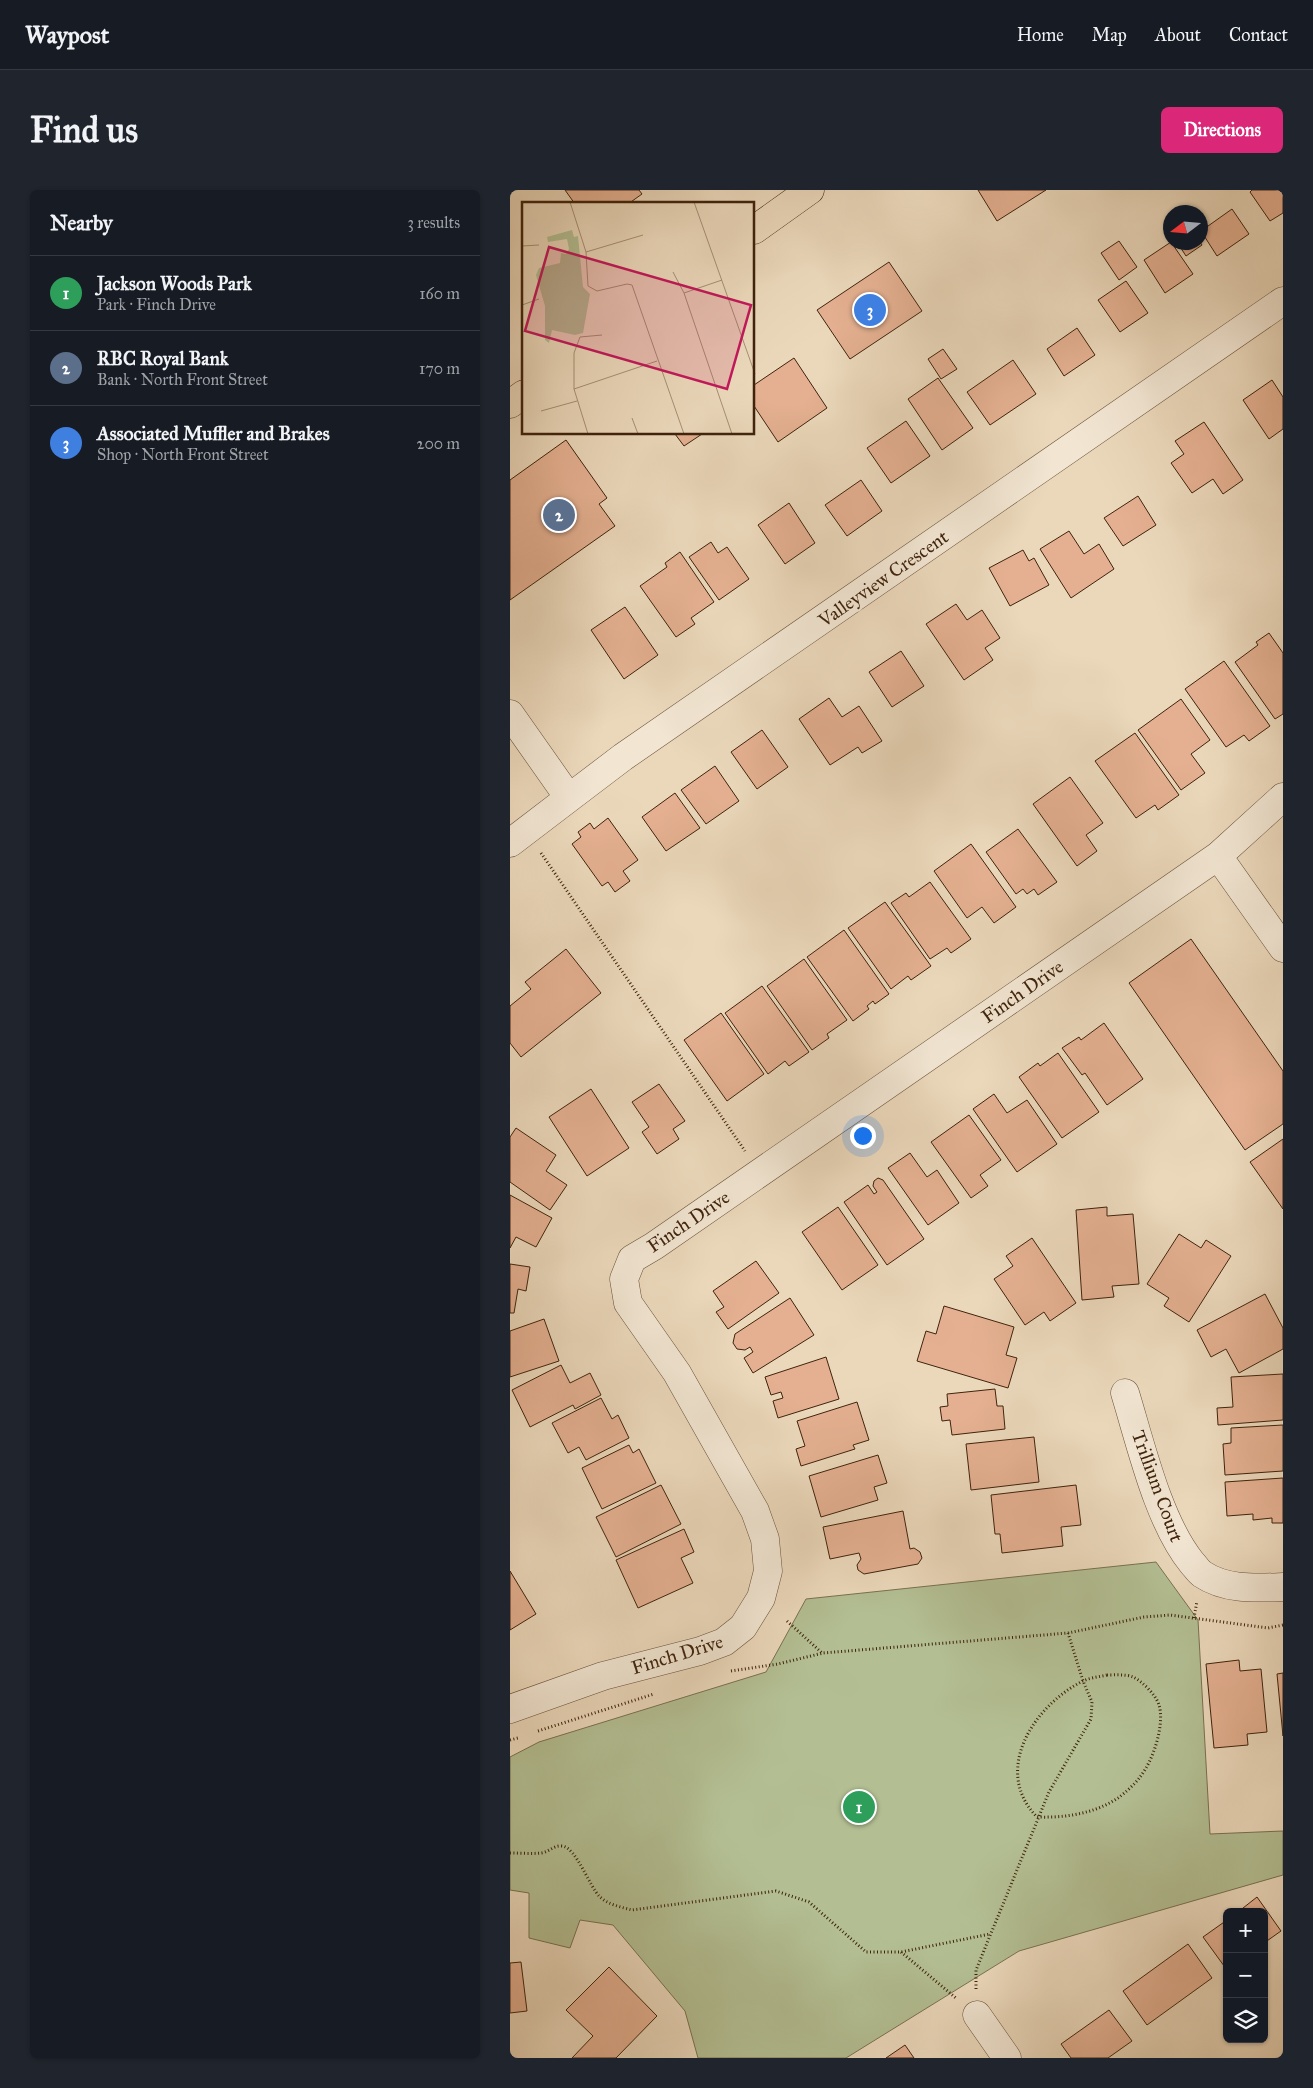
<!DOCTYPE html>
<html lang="en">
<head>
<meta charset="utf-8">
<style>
	body { margin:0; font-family:"IM FELL Great Primer",serif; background:#20242c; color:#f1f3f6 }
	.controls { position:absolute; right:15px; bottom:15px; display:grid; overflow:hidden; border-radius:8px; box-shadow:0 1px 4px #0004 }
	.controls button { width:45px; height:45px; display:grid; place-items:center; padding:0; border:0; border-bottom:1px solid #363941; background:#171b24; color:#f1f3f6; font:25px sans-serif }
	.compass { position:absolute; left:653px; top:15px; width:45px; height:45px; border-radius:50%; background:#171b24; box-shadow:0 1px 4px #0004; rotate:254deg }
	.you { position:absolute; left:352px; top:945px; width:18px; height:18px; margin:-12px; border:4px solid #fff; border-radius:50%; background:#1a73e8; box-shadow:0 0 0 8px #1a73e833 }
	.badge { display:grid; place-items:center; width:32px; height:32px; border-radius:50%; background:#db2777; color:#fff; font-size:16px; font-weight:700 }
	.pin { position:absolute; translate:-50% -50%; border:2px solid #fff; box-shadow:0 1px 5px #0006 }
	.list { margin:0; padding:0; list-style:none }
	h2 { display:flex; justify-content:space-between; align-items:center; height:65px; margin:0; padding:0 20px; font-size:21px }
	h2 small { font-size:16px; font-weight:400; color:#9ea1a6 }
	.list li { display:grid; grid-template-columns:32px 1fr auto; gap:15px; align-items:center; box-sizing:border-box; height:75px; padding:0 20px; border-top:1px solid #363941 }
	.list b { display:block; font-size:19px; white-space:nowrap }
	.list p { margin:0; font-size:16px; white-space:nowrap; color:#9ea1a6 }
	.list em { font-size:16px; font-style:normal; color:#9ea1a6 }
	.icon { flex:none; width:28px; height:28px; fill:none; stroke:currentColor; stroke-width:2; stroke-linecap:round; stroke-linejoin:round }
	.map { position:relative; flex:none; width:773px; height:1868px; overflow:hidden; border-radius:8px }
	header { display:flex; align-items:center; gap:30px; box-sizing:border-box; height:70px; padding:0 25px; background:#171b24; border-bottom:1px solid #363941 }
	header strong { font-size:24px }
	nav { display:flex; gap:28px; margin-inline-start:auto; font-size:18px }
	.intro { display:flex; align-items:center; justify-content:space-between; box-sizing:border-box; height:120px; padding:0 30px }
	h1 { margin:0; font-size:35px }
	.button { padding:12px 22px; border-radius:8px; background:#db2777; color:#fff; font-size:18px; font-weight:700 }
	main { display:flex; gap:30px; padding:0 30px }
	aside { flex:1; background:#171b24; border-radius:8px; box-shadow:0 1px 4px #0004 }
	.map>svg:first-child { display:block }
</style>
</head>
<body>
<header>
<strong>Waypost</strong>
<nav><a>Home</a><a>Map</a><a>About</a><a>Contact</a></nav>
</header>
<div class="intro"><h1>Find us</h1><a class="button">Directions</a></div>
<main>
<aside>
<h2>Nearby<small>3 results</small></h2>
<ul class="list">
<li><span class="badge" style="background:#2e9e5b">1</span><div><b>Jackson Woods Park</b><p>Park · Finch Drive</p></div><em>160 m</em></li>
<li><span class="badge" style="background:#5c6f8a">2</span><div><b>RBC Royal Bank</b><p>Bank · North Front Street</p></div><em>170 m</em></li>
<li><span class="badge" style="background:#3f7fe0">3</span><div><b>Associated Muffler and Brakes</b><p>Shop · North Front Street</p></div><em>200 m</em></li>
</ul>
</aside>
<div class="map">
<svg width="773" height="1868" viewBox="0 0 773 1868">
	<rect width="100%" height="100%" fill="#ebd8bb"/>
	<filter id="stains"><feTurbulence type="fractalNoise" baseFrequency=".004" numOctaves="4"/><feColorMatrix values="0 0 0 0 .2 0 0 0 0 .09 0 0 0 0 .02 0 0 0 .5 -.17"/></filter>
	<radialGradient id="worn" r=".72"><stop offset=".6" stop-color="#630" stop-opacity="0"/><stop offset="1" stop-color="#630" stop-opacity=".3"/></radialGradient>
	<path fill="#b3bf93" stroke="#797150" d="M646,1372L688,1430L700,1644L773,1641V1685L509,1761L336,1868H188L175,1821L103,1735L70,1730L60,1758L19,1748V1703L0,1700V1567L29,1552L256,1482L296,1409Z"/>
	<path fill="#e4b091" stroke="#3f230c" d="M55,0H129L132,4L118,14H65Z
		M468,0H536L487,31Z
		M742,0H773V23L760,31L740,2Z
		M722,19L739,44L707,66L691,41Z
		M609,51L627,77L609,90L591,63Z
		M661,52L683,84L655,103L634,70Z
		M667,52H690L692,55L676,66Z
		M379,72L412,121L340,169L307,120Z
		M616,91L638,123L610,142L588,110Z
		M567,138L585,165L554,186L537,159Z
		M433,159L447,179L431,189L418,169Z
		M284,168L317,218L268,252L244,216V195Z
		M503,170L526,204L480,235L457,202Z
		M428,188L463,238L432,260L398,209Z
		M762,190L773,207V239L759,249L733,210Z
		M396,231L420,266L381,293L357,258Z
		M694,232L733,290L713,304L703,289L682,303L661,273L674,264L665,251Z
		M165,244H192L174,256Z
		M56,250L97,308L89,314L105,336L0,410V290Z
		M351,290L372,321L337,346L315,315Z
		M628,306L646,335L613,356L594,328Z
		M279,313L305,353L275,374L248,335Z
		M559,341L574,364L589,354L604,379L561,408L530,359Z
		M201,352L208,363L217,357L239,389L209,410L179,367Z
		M513,360L519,371L524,368L539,395L500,416L479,378Z
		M170,362L204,412L181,428L185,434L166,447L130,396L157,377L155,373Z
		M446,414L457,430L472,420L490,448L475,458L483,470L454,490L416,434Z
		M115,417L148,465L114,489L81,440Z
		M759,443L773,463V524L765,529L725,472L748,455L746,452Z
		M391,461L414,496L382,517L359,482Z
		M714,471L760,536L739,551L734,545L716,557L675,499Z
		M319,508L332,527L349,516L372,551L352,563L348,557L320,575L289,529Z
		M671,509L700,550L681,564L695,583L671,600L628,540Z
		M252,540L278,577L247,599L221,562Z
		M625,543L669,605L648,620L645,615L626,628L585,571Z
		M205,576L229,611L196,634L171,600Z
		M560,587L593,633L576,645L587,661L567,676L523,614Z
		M165,603L190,638L156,661L132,627Z
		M98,628L128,670L113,681L120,691L105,702L98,692L92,696L62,654L71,647L68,642L80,633L84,639Z
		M508,639L547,692L528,705L524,699L517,704L513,699L506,704L476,662Z
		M461,654L506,717L484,733L472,717L457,728L424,681Z
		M420,692L461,749L441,763L437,758L420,769L381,713L396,703L399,707Z
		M375,712L421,776L401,790L398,786L381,799L338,738Z
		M334,740L379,804L365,814L363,811L357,816L359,819L343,831L297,767Z
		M681,749L773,881V934L735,960L619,793Z
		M56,759L91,803L11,867L0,853V816L21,799L15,792Z
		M294,769L337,830L317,844L319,848L302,860L257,796Z
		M252,796L299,862L279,876L275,871L258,884L215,823Z
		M211,823L254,884L217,911L174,850Z
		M594,833L633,889L597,915L575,883L572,885L552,858L569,847L571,850Z
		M548,863L589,922L552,948L509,887L528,873L530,876Z
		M149,894L175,931L163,939L169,949L147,964L132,942L139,937L122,912Z
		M81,899L119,958L77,986L39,927Z
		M484,904L497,923L517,910L547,954L507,982L463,919Z
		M459,925L491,970L470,985L478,996L461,1008L421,952Z
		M6,938L46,965L36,981L57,995L40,1020L0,992V947Z
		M773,949V1019L740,972Z
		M400,963L417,987L427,980L449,1013L418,1035L378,978Z
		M368,988L373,990L414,1049L377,1075L334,1012L358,995L364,1004L367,1002L363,996L364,991Z
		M0,1005L42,1028L26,1057L6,1047L0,1058Z
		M328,1017L368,1075L332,1100L292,1042Z
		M597,1017V1026L623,1024L629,1094L602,1096L604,1107L572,1110L566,1020Z
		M669,1044L691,1058L696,1050L721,1066L679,1132L654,1116L659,1108L637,1094Z
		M522,1048L566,1113L540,1131L534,1122L515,1135L484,1089L503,1076L496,1066Z
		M246,1071L269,1103L218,1139L206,1122L214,1117L203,1101Z
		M0,1074L20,1077L16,1101L8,1099L4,1123H0Z
		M755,1104L773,1138V1159L729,1183L716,1159L701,1167L687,1140Z
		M280,1108L304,1145L243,1183L234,1168L243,1162L240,1157L235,1160L227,1159L223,1153L225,1144Z
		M434,1116L504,1137L496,1165L507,1168L498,1198L407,1171L416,1141L426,1144Z
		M34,1129L49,1171L0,1187V1141Z
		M316,1167L329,1209L268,1228L263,1211L273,1208L271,1202L261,1205L255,1187Z
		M51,1175L60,1193L80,1183L91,1205L65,1219L63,1215L20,1237L2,1200Z
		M773,1184V1230L708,1235L707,1218L723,1217L721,1187Z
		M485,1199L487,1216H493L495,1239L442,1245L440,1230L432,1231L430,1217L438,1216L437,1204Z
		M91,1208L102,1229L108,1225L119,1248L76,1270L69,1257L58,1263L42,1233Z
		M347,1212L359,1250L343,1255L345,1259L291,1276L286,1259L295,1256L287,1231Z
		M773,1235V1281L715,1285L713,1254L721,1253V1238Z
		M524,1247L529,1292L461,1300L456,1254Z
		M119,1255L123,1263L129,1259L146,1293L92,1319L72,1278Z
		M368,1265L377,1293L364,1297L368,1310L311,1327L299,1286Z
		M773,1288V1333H762V1328L743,1330V1324L717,1326L715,1292Z
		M151,1295L171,1334L106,1367L86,1327Z
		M566,1295L571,1335L551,1337L553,1356L492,1363L490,1344H485L481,1305Z
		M393,1321L400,1359L404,1358L410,1362L412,1368L408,1374L354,1384L348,1380L347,1375L351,1369L349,1363L320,1369L313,1337Z
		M174,1339L184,1362L171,1368L183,1393L128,1418L106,1370Z
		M0,1381L26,1424L0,1440Z
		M729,1470L730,1481L751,1479L757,1542L737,1544L738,1555L704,1558L696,1474Z
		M773,1483V1546L767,1484Z
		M747,1707L771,1741L754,1753V1722H728Z
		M717,1730V1780L693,1747Z
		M678,1754L702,1788L637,1835L613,1801Z
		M11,1772L17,1821L0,1823V1773Z
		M99,1777L147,1826L106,1868H62L83,1846L56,1820Z
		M599,1820L622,1851L598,1868H561L551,1854Z
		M395,1855L404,1868H376Z"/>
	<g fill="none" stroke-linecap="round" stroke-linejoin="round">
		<defs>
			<path id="minor" d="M0,524L59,608L113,567L773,111
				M0,653L59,608
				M708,666L773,758
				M615,1203C631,1255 648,1331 682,1373C685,1376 688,1381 692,1384C716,1400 745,1398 773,1397
				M0,1519L93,1486L190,1461L214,1452L233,1437L251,1408L258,1381L255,1349L245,1321L167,1183L118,1113L114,1089L122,1069L144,1056L708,666L773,607
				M467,1825L497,1868"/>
			<path id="primary" d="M244,40L300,0
				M0,214L14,204"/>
		</defs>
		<use href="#minor" stroke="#6a5038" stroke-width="29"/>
		<use href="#primary" stroke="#3f230c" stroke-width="29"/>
		<path stroke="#3f230c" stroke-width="3" stroke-dasharray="1 2.5" stroke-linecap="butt" d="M31,663L235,961
			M684,1428L687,1411
			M277,1431L312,1463
			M221,1481L268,1474L313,1463L558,1443L634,1427L660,1425L758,1438L773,1435
			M597,1485C604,1485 616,1484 623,1487C632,1491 646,1505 649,1515C655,1535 643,1571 630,1587C625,1594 615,1603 608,1608C584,1624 554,1628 527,1627C482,1581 523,1517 571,1492C578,1488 588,1487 597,1485Z
			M28,1541L144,1504
			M0,1550L8,1548
			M0,1663C10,1663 21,1664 31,1663C39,1662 44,1655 52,1656C66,1657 79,1696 90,1707C99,1715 111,1717 122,1720L266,1701L299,1712L356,1762H391L480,1744
			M391,1762L447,1809
			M466,1799V1780L539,1602L581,1529L582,1512L573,1491L558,1443"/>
		<use href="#minor" stroke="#f2e6d3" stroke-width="28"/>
		<use href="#primary" stroke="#ebd8bb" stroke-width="28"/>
	</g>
	<g text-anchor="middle" stroke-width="4.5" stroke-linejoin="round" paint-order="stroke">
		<g font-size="19" fill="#3f230c" stroke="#f2e6d3">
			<text transform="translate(373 388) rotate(-35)" y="7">Valleyview Crescent</text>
			<text transform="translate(512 801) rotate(-35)" y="7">Finch Drive</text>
			<text transform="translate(178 1031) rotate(-34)" y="7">Finch Drive</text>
			<text transform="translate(648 1296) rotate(70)" y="7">Trillium Court</text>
			<text transform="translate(167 1464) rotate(-17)" y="7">Finch Drive</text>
		</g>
	</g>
	<g transform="translate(12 12)">
		<rect width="232" height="232" fill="#ebd8bb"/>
		<path d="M50,28L52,35L56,34L61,85L68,92L61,131L53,133L30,128L27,141L23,138V104L14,73L17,66L38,61L39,51L44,52L47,47L45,37L26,40L25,35Z" fill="#b3bf93"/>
		<path fill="none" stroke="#a69075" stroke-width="1" d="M48,0L64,50L66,84L75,89L105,82L110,83L162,232M172,0L233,172M0,44L17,43M64,50L121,33M151,70L162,91M200,78L162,91L210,232M0,103L17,97M0,111V134M52,187L135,159M19,209L55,199M110,216L116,232M66,232L52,187V151L58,135L80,133"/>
		<path fill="#c2185b" fill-opacity="0.15" stroke="#c2185b" stroke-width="2.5" d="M27,45L229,103L205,187L3,129Z"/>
		<rect width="232" height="232" fill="none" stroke="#3f230c" stroke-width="2.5"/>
	</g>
	<rect width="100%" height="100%" filter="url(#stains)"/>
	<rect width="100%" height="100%" fill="url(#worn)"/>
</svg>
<div class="controls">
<button>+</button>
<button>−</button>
<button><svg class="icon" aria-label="layers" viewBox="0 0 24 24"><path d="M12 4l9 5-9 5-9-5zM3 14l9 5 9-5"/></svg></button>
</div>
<svg class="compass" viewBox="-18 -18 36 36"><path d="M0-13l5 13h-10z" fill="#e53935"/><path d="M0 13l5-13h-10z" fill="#9ea1a6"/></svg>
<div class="you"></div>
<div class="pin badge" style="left:349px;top:1617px;background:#2e9e5b">1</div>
<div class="pin badge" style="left:49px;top:325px;background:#5c6f8a">2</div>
<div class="pin badge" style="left:360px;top:120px;background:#3f7fe0">3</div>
</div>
</main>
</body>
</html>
